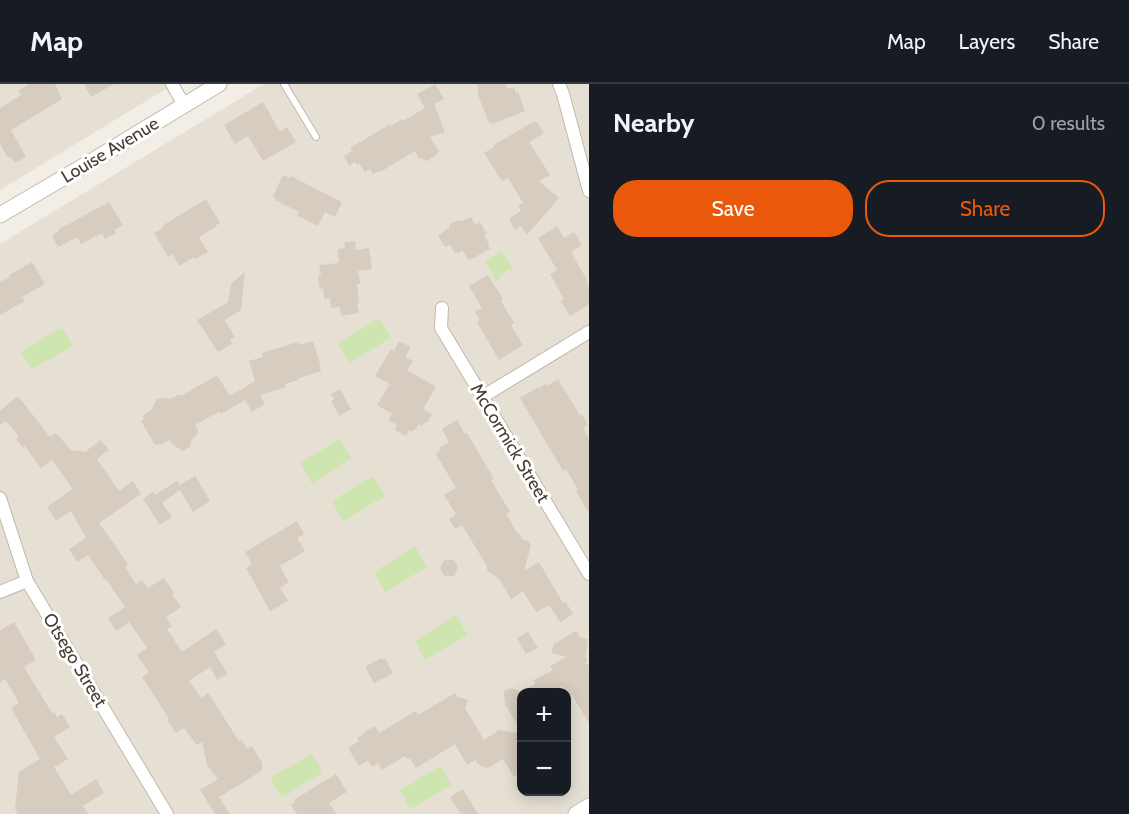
<!DOCTYPE html>
<html lang="en">
<head>
<meta charset="utf-8">
<style>
	body { margin:0; font-family:Cabin,sans-serif; background:#20242c; color:#f1f3f6 }
	.controls { position:absolute; right:18px; bottom:18px; display:grid; overflow:hidden; border-radius:12px; box-shadow:0 3px 15px #0003 }
	.controls button { width:54px; height:54px; display:grid; place-items:center; padding:0; border:0; border-bottom:2px solid #363941; background:#171b24; color:#f1f3f6; font:30px sans-serif }
	.list { margin:0; padding:0; list-style:none }
	h2 { display:flex; justify-content:space-between; align-items:center; height:78px; margin:0; padding:0 24px; font-size:26px }
	h2 small { font-size:20px; font-weight:400; color:#9ea1a6 }
	.actions { display:flex; gap:12px; padding:18px 24px }
	.actions a { flex:1; padding:14px 0; border:2px solid #ea580c; border-radius:24px; text-align:center; font-size:21px; color:#ea580c }
	.actions .main { background:#ea580c; color:#fff }
	.map { position:relative; flex:none; width:589px; height:730px; overflow:hidden }
	header { display:flex; align-items:center; gap:36px; box-sizing:border-box; height:84px; padding:0 30px; background:#171b24; border-bottom:2px solid #363941 }
	header strong { font-size:28px }
	nav { display:flex; gap:33px; margin-inline-start:auto; font-size:21px }
	main { display:flex }
	aside { flex:1; background:#171b24 }
	.map>svg:first-child { display:block }
</style>
</head>
<body>
<header>
<strong>Map</strong>
<nav><a>Map</a><a>Layers</a><a>Share</a></nav>
</header>
<main>
<div class="map">
<svg width="589" height="730" viewBox="0 0 589 730">
	<rect width="100%" height="100%" fill="#f2eee6"/>
	<path fill="#e6e0d4" fill-rule="evenodd" d="M0,0H174L0,106Z
		M264,0H589V730H0V160ZM522,608H566V708H522Z"/>
	<path fill="#cfe5b0" d="M502,167L513,186L511,187L509,185L500,192V194L496,197L485,178Z
		M379,234L391,254L349,279L338,259Z
		M62,243L73,262L32,285L21,268Z
		M340,355L351,374L312,400L300,379Z
		M373,392L385,412L343,437L332,417Z
		M415,462L427,483L385,508L374,488Z
		M456,531L468,551L425,576L415,557Z
		M312,670L323,688L282,713L270,694Z
		M440,682L452,701L410,725L400,706Z"/>
	<path fill="#d6ccbf" d="M29,0H55L62,15L11,46L26,73L15,79L11,73L8,74L0,60V24L21,11L18,7Z
		M84,0H114L91,13Z
		M435,0L444,15L434,20L445,48L430,53L439,68L436,70L437,71L427,77L426,76L424,77L422,74L419,75L415,67L380,88L379,87L373,90L370,85L365,88L359,79L357,81L355,78L349,82L344,72L352,67L350,64L387,42L390,40L391,42L402,35L403,37L425,24L417,10Z
		M476,0H506L508,5L514,3L516,9L518,8L525,27L492,40L491,38L489,39L477,8L479,7Z
		M263,18L280,48L287,43L296,58L263,77L248,52L235,60L224,41Z
		M533,38H537L544,49L529,58L550,91L539,97L559,114L527,151L521,142L515,146L509,135L521,127L518,122L523,119L508,94L502,97L484,69L494,63V61Z
		M283,91L290,94L291,92L342,118L335,133L325,128L318,142L297,131L299,128L275,116L276,114L273,112Z
		M206,115L220,139L216,141L217,142L199,153L208,168L195,175L194,173L179,182L172,170L168,173L154,149L163,144L162,142Z
		M109,118L123,141L114,146L116,149L105,155L102,149L81,160L77,153L58,163L52,152L58,148V146Z
		M471,133L475,141L480,138L484,145L487,150L484,152L489,160L488,161L490,165L470,176L469,175H468L462,166L458,169L457,168L455,169L450,161L445,163L438,152L450,143L449,141L458,136L462,137Z
		M557,142L564,154L574,148L582,161L571,168L587,196L586,197L589,203V221L570,232L561,217L564,215L550,190L557,186L538,154Z
		M355,157L356,166L369,164L372,185L358,187L360,200H357L359,220H357L359,229L341,232L340,223L331,224L330,214L324,215L323,204L320,205L318,192L321,191L319,181L339,179L338,165L345,164L344,158Z
		M32,178L45,200L22,213L25,217L0,231V198L10,193L9,191Z
		M245,188L241,226L225,236L235,253L230,256L232,260L218,268L197,236L228,218L231,200Z
		M488,191L503,215L501,217L514,239L511,241L523,261L499,276L477,238L480,236L475,228L482,224L469,202Z
		M313,257L321,283H320L321,287L297,295L298,296L285,300L286,303L260,311L265,320L252,328L245,316L221,330L220,327L195,341L198,347L197,351L192,355L190,362L183,367L173,361L170,356L162,360L155,361L141,337L144,335L142,332L151,326L157,315L162,314L170,315L180,310L181,312L216,292L218,293L230,312L255,297L249,277L263,273L262,269L298,258L300,261Z
		M399,257L411,263L405,273L413,277L407,286L436,303L423,325L432,330L427,339L425,338L422,342L419,340L416,346L414,345L412,348L409,346L406,352L395,346L397,341L388,336L392,330L377,321L390,300L375,292L391,265L394,267Z
		M558,295L579,330L580,332L582,330L587,339L586,340L587,342L583,344L589,355V430L576,407L578,406L566,385L563,387L520,314L538,303V305L546,300L547,302Z
		M340,305L351,325L339,332L331,317L334,315L331,310Z
		M18,312L50,353L56,349L71,366L85,368L101,356L109,366L97,375L119,407L133,397L141,410L99,439L128,480L125,483L136,500L142,496L148,504L164,494L174,509L172,510L181,523L166,533L172,542L167,545L182,568L216,545L226,560L214,568L228,590L217,596L210,583L189,597L201,614L208,609L239,657L242,656L247,665L252,662L262,679V686L258,689L219,713L230,730H215L200,706L218,695L207,681L202,658L197,661L184,644L176,649L167,636L169,635L159,619L142,593L149,588L137,571L147,564L129,538L116,547L108,534L125,523L106,495L105,496L88,471L77,478L69,465L86,454L71,427L56,437L47,423L73,405L52,376L41,384L25,362L23,364L16,355L19,353L6,337L0,341V327Z
		M457,336L465,350L467,349L494,395L491,396L510,428L506,430L518,450L519,449L522,455L528,457L531,461L524,487L539,478L563,519L566,518L573,530L560,538L549,521L536,528L523,507L511,515L500,496L487,486V482L462,441L455,445L449,435L456,430L444,411L456,404L436,370L441,366L440,363L449,358L442,345Z
		M195,392L210,417L193,428L180,406L162,419L172,433L160,441L143,415L153,408L155,411L177,397L180,401Z
		M297,437L304,450L297,454L305,467L280,482L289,498L280,504L288,517L270,527L246,484L252,480L245,468Z
		M444,476H454L458,483L454,492H444L440,484Z
		M14,538L36,576L24,583L52,629L54,628L57,633L62,630L70,643L54,653L68,675L54,683L71,711L96,695L104,709L83,722L88,730H18L15,725L19,688L40,675L11,624L19,619L5,595L0,598V547Z
		M576,547L581,554L588,555L585,574H587L586,580H589L588,584H589V639L572,611L568,612L562,602L550,609H522V649L505,620L504,610L505,606L512,604L521,608L535,600L534,596L553,586L550,582L566,573L551,569L554,560Z
		M528,548L538,564L526,570L517,554Z
		M381,574L382,576L385,574L393,589L374,599L365,583Z
		M455,609L458,613L468,616L465,624L484,656L499,646L522,650V688L514,693L503,675L488,684L479,681L475,676L467,681L455,660L416,684L410,674L407,675L405,672L382,686L378,679L372,683L368,676L359,682L348,664L359,657L357,654L365,649L364,648L375,642L379,649L416,627L418,631Z
		M336,690L347,708L329,719L336,730H297L291,721L295,718L294,716Z
		M463,705L478,730H461L450,713Z"/>
	<g fill="none" stroke-linecap="round" stroke-linejoin="round">
		<defs>
			<path id="service" d="M284,0L316,53"/>
			<path id="minor" d="M172,0L184,21
				M559,0L563,10L589,107
				M442,224L441,244L589,490
				M482,313L589,248
				M0,414L27,497L167,730
				M0,508L27,497"/>
			<path id="tertiary" d="M0,131L92,77L219,0
				M576,730L589,722"/>
		</defs>
		<use href="#service" stroke="#c0b8ac" stroke-width="8"/>
		<use href="#minor" stroke="#c0b8ac" stroke-width="14"/>
		<use href="#tertiary" stroke="#c0b8ac" stroke-width="17"/>
		<use href="#service" stroke="#fff" stroke-width="6"/>
		<use href="#minor" stroke="#fff" stroke-width="12"/>
		<use href="#tertiary" stroke="#fff" stroke-width="15"/>
	</g>
	<g text-anchor="middle" stroke-width="6" stroke-linejoin="round" paint-order="stroke">
		<g font-size="18" fill="#453e35" stroke="#fff">
			<text transform="translate(110 66) rotate(-31)" y="6">Louise Avenue</text>
			<text transform="translate(510 359) rotate(59)" y="6">McCormick Street</text>
			<text transform="translate(75 576) rotate(59)" y="6">Otsego Street</text>
		</g>
	</g>
</svg>
<div class="controls">
<button>+</button>
<button>−</button>
</div>
</div>
<aside>
<h2>Nearby<small>0 results</small></h2>
<ul class="list">
</ul>
<div class="actions"><a class="main">Save</a><a>Share</a></div>
</aside>
</main>
</body>
</html>
